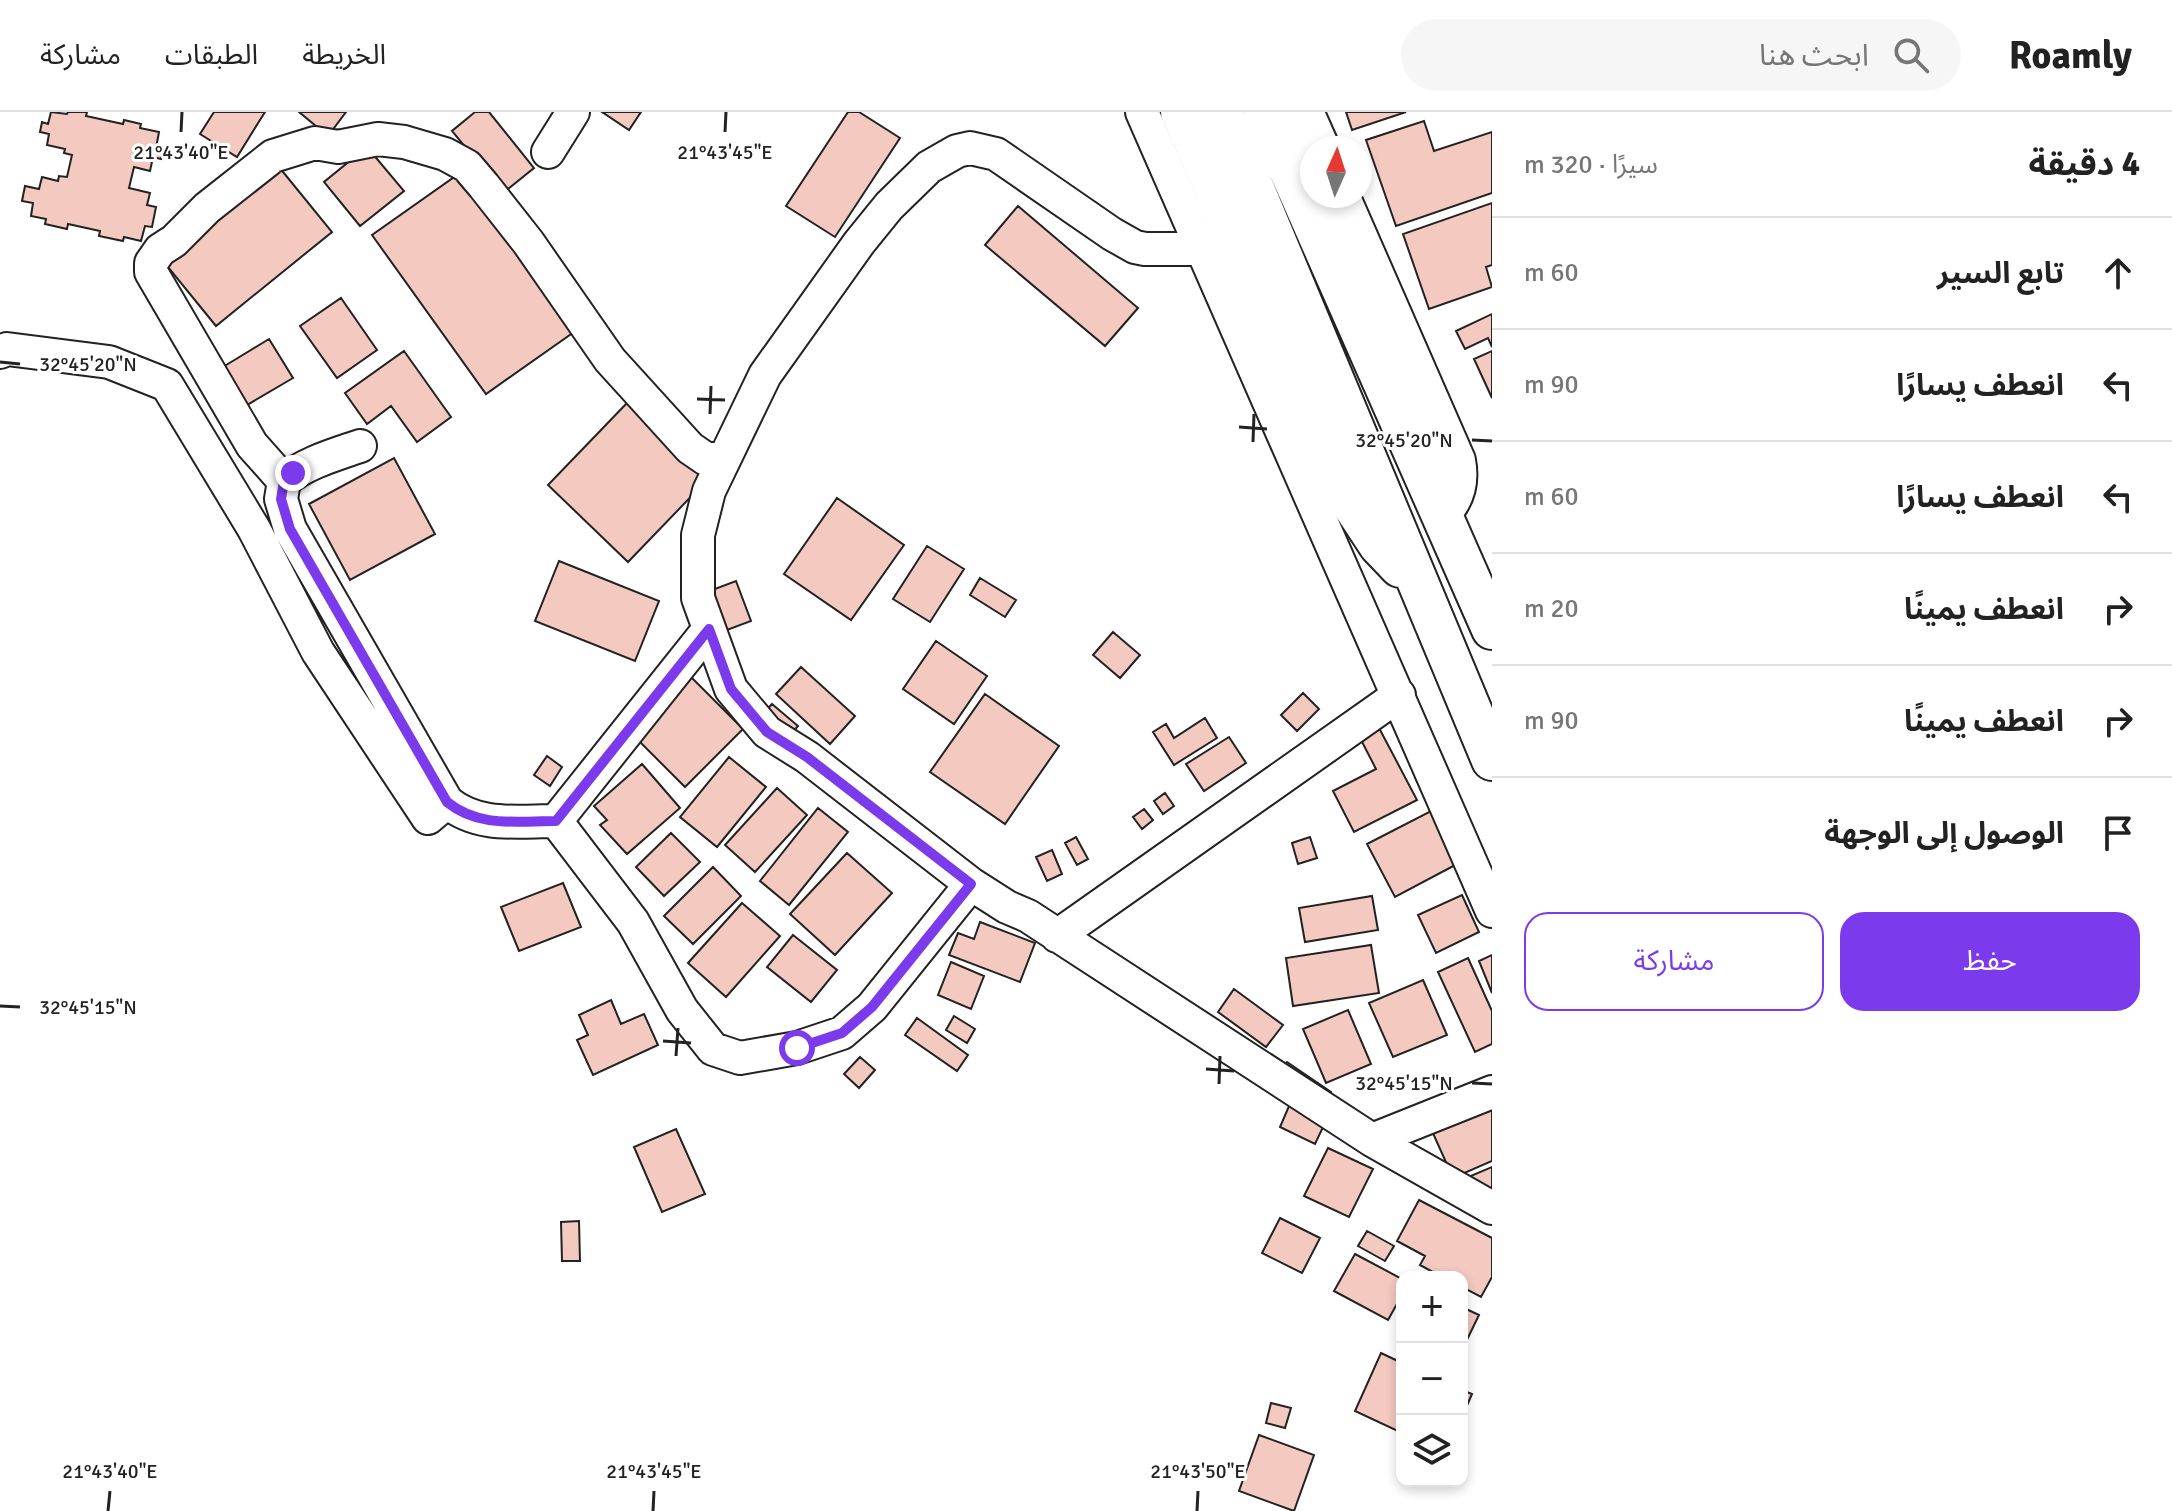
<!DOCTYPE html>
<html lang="ar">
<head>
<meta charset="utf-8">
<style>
	body { margin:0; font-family:Signika,"Noto Sans Arabic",sans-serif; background:#f6f6f6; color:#222; direction:rtl }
	.controls { position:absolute; right:24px; bottom:24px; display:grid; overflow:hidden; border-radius:16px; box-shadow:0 4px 12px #0003 }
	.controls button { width:72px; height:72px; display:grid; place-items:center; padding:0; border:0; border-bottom:2px solid #e0e0e0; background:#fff; color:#222; font:40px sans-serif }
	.compass { position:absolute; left:1300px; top:24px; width:72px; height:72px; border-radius:50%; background:#fff; box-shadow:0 4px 12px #0003; rotate:3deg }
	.stop { position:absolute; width:24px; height:24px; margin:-18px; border:6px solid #7c3aed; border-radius:50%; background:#fff }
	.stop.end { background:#7c3aed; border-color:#fff; box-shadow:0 2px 8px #0008 }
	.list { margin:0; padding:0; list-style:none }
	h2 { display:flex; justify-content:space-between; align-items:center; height:104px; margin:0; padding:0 32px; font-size:34px }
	h2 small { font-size:26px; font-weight:400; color:#767676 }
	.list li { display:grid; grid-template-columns:52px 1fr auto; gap:24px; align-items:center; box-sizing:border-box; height:112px; padding:0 32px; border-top:2px solid #e0e0e0 }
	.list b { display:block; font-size:30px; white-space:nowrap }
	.list em { font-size:26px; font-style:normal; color:#767676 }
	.actions { display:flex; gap:16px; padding:24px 32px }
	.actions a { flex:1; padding:18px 0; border:2px solid #7c3aed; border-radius:24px; text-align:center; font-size:28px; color:#7c3aed }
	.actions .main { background:#7c3aed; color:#fff }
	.icon { flex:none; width:44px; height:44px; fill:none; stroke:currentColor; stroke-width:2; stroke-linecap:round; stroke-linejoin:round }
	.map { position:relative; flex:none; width:1492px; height:1399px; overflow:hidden; direction:ltr }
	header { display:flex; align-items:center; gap:48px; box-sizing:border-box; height:112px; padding:0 40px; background:#fff; border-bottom:2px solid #e0e0e0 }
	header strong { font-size:38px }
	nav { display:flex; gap:44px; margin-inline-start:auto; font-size:28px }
	.search { width:560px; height:72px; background:#f6f6f6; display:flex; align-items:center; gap:20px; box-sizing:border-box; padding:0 28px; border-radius:44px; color:#767676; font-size:30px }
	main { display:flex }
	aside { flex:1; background:#fff }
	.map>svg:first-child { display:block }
</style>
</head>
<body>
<header>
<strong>Roamly</strong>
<div class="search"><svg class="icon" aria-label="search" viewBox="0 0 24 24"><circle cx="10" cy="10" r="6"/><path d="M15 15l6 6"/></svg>ابحث هنا</div>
<nav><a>الخريطة</a><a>الطبقات</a><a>مشاركة</a></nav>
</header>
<main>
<aside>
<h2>4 دقيقة<small>سيرًا · 320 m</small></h2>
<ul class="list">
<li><svg class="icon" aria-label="ahead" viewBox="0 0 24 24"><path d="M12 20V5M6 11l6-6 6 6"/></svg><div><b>تابع السير</b></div><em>60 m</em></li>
<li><svg class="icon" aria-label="left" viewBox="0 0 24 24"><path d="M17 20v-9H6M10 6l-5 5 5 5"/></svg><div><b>انعطف يسارًا</b></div><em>90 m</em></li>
<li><svg class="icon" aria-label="left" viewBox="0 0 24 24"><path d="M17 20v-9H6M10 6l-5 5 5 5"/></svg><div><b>انعطف يسارًا</b></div><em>60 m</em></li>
<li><svg class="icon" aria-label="right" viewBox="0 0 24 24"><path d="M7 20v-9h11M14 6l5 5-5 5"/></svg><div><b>انعطف يمينًا</b></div><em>20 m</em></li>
<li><svg class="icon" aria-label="right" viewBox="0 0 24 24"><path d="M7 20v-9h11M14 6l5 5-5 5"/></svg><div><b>انعطف يمينًا</b></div><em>90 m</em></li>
<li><svg class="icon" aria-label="arrive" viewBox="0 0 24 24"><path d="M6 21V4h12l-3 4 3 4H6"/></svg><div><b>الوصول إلى الوجهة</b></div></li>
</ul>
<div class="actions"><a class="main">حفظ</a><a>مشاركة</a></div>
</aside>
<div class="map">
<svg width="1492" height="1399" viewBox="0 0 1492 1399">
	<rect width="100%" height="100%" fill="#fff"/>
	<path fill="#f3c9c0" stroke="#222" stroke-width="2" d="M51,0L67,2L68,0H87L86,4L123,12L124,8L141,12L140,16L159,20L156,36L163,37L161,47L153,45L150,59L134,55L129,76L150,81L147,93L156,95L152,115L145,114L141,129L124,125L123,129L99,124L100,119L68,112L67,117L45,112L46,107L31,104L33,91L22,89L25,74L39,77L42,65L58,69L59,64L67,65L72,43L64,41L65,37L47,33L49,22L40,20L42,10L48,12Z
		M214,0H265L237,45L200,22Z
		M299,0H346L328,24Z
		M475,0H489L534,56L503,81L452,19Z
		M602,0H641L629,18Z
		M848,0H859L900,26L835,125L786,94Z
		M1346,0H1406L1352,18Z
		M1424,9L1434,39L1492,20V81L1396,114L1366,28Z
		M367,35L404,79L360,114L324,70Z
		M279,55L332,120L216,214L163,149Z
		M460,61L574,220L486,282L372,123Z
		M1492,91V153L1486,155L1492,175L1429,197L1403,122Z
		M1018,94L1138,196L1105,234L985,133Z
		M341,186L377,238L337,266L300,214Z
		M1492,202V235L1488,226L1465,237L1456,219Z
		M269,227L293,266L242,296L218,258Z
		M404,239L451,305L417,330L391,294L367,312L345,281Z
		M1492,239V286L1474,247Z
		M627,291L707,368L628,450L548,373Z
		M394,346L435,422L350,468L309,392Z
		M837,386L904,433L851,508L784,462Z
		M927,434L964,457L930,510L893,487Z
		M559,449L659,489L635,549L535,509Z
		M980,466L1016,488L1005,505L970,483Z
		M736,469L751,509L727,518L712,478Z
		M1113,520L1140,543L1120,566L1093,543Z
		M936,529L987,564L954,612L903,577Z
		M801,555L855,604L830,632L776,582Z
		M690,564L743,617L685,675L631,621Z
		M1303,581L1319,597L1297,619L1281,603Z
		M985,582L1059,634L1005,712L930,660Z
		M772,592L798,614L789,624L763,602Z
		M1205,606L1217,626L1174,653L1153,620L1166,612L1174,626Z
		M1378,614L1417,688L1354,720L1333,679L1376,657L1359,624Z
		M1229,625L1246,651L1204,679L1186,652Z
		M547,644L562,655L550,674L534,663Z
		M729,645L766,675L717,735L680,705Z
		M642,652L680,696L627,742L600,713L607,708L594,694Z
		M777,676L807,703L755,760L725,733Z
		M1165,681L1174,694L1163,702L1154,689Z
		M818,696L848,720L789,793L760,769Z
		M1144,697L1153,708L1142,717L1133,705Z
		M1431,699L1459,751L1395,785L1367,732Z
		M671,721L700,750L664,784L636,755Z
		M1076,725L1088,747L1077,753L1065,731Z
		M1310,725L1317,746L1298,752L1292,731Z
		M1052,738L1062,762L1047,769L1036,745Z
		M847,741L892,781L835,843L790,802Z
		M713,755L741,784L693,832L664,804Z
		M563,771L581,815L519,839L501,795Z
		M1462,783L1479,820L1436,841L1418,803Z
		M1372,784L1378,818L1305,830L1299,796Z
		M742,791L780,824L726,885L688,851Z
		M980,810L1035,831L1020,870L949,843L958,821L974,827Z
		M793,823L837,858L811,890L767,855Z
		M1371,833L1379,881L1293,894L1286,846Z
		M1492,843V881L1479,849Z
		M1468,846L1492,899V932L1475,940L1438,860Z
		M951,850L984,864L971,897L938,883Z
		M1423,868L1447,923L1393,945L1369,891Z
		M1234,877L1283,913L1266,935L1218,900Z
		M611,888L621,912L644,902L658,933L593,963L577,928L588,923L579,903Z
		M1348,898L1371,952L1326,971L1303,917Z
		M954,904L975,917L967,931L946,918Z
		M917,906L968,943L957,959L905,923Z
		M860,945L875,958L859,976L844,962Z
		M1287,950L1331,980L1323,992L1278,962Z
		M1492,993V1049L1453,1066L1432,1019Z
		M1289,994L1325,1011L1315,1032L1280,1015Z
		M676,1017L705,1082L662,1100L634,1035Z
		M1328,1036L1373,1057L1349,1105L1304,1084Z
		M1492,1055V1084L1466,1066Z
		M1419,1088L1492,1126V1165L1481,1185L1462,1175V1165H1442L1420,1153L1425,1144L1397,1129Z
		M1280,1106L1320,1126L1302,1161L1262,1141Z
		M579,1109L580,1149H562L561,1110Z
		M1367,1119L1394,1134L1385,1149L1358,1134Z
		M1355,1142L1402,1167V1183L1388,1208L1334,1179Z
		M1462,1195L1479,1203L1462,1238Z
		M1381,1241L1402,1251V1321L1355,1299Z
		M1462,1278L1472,1282L1462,1305Z
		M1271,1291L1291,1296L1285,1316L1266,1311Z
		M1259,1323L1314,1343L1294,1399L1239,1379Z"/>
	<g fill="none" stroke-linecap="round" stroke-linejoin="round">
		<defs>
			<path id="minor" d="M1142,0L1492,799
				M548,40L573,0
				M1201,137H1145L1135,135L1112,122L996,42L970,36L957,39L929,55L889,94L859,131L765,263L709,379L698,423V486L731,577L767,620L807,645L971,772L1007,795L1028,804L1372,1028L1492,1096
				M0,240L7,237L109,250L167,273L254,417L318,540L428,706L447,690
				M360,334C334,343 305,351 284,369L281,387L290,417L447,690C479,716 517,709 556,709L709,517
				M284,369L252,333L151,160V151L160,138L174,129L207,96L273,44L315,31L338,35L378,27L404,30L445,42L467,54L484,74L528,130L610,248L690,336L706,347H722
				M556,709L633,810L682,898L713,937L740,946L797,936L842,921L872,895L971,772
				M1057,824L1399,583
				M1372,1028L1492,980"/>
			<path id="major" d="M1181,0L1350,389L1379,433L1400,455
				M1222,0L1492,648
				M1264,0L1492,517
				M1303,0L1319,36
				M1339,84L1455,349C1459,369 1455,385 1441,400"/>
		</defs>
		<use href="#minor" stroke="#222" stroke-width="36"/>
		<use href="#major" stroke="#222" stroke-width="44"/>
		<use href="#minor" stroke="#fff" stroke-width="32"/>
		<use href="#major" stroke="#fff" stroke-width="40"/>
	</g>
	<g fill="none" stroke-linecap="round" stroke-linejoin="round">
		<path stroke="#7c3aed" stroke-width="10" d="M293,361L284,369L281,387L290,417L447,690C479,716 517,709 556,709L709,517L731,577L767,620L807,645L971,772L872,895L842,921L797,936"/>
	</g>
	<path fill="none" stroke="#222" stroke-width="3" d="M181,20L182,0M725,20L726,0M0,250L20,252M697,287L725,288M710,302L711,274M1239,315L1267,317M1472,328L1492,329M1253,330L1254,302M0,894L20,895M663,929L691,931M676,944L678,916M1206,957L1234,959M1472,971L1492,972M1219,972L1220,944M108,1399L110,1379M653,1399L654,1379M1197,1399L1198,1379"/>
	<g font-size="20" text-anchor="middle" fill="#222" stroke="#fff" stroke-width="6" stroke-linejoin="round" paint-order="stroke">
		<text x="181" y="47">21°43'40"E</text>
		<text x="725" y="47">21°43'45"E</text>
		<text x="88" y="259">32°45'20"N</text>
		<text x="1404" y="335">32°45'20"N</text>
		<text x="88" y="902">32°45'15"N</text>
		<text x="1404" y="978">32°45'15"N</text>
		<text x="110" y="1366">21°43'40"E</text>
		<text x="654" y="1366">21°43'45"E</text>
		<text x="1198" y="1366">21°43'50"E</text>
	</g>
</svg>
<div class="controls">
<button>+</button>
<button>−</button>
<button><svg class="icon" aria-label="layers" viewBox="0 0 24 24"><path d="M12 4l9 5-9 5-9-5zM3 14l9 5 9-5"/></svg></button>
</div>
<svg class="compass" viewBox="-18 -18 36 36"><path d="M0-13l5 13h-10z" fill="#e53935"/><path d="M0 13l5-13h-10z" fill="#767676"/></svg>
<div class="stop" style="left:797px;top:936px"></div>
<div class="stop end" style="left:293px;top:361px"></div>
</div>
</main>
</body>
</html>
